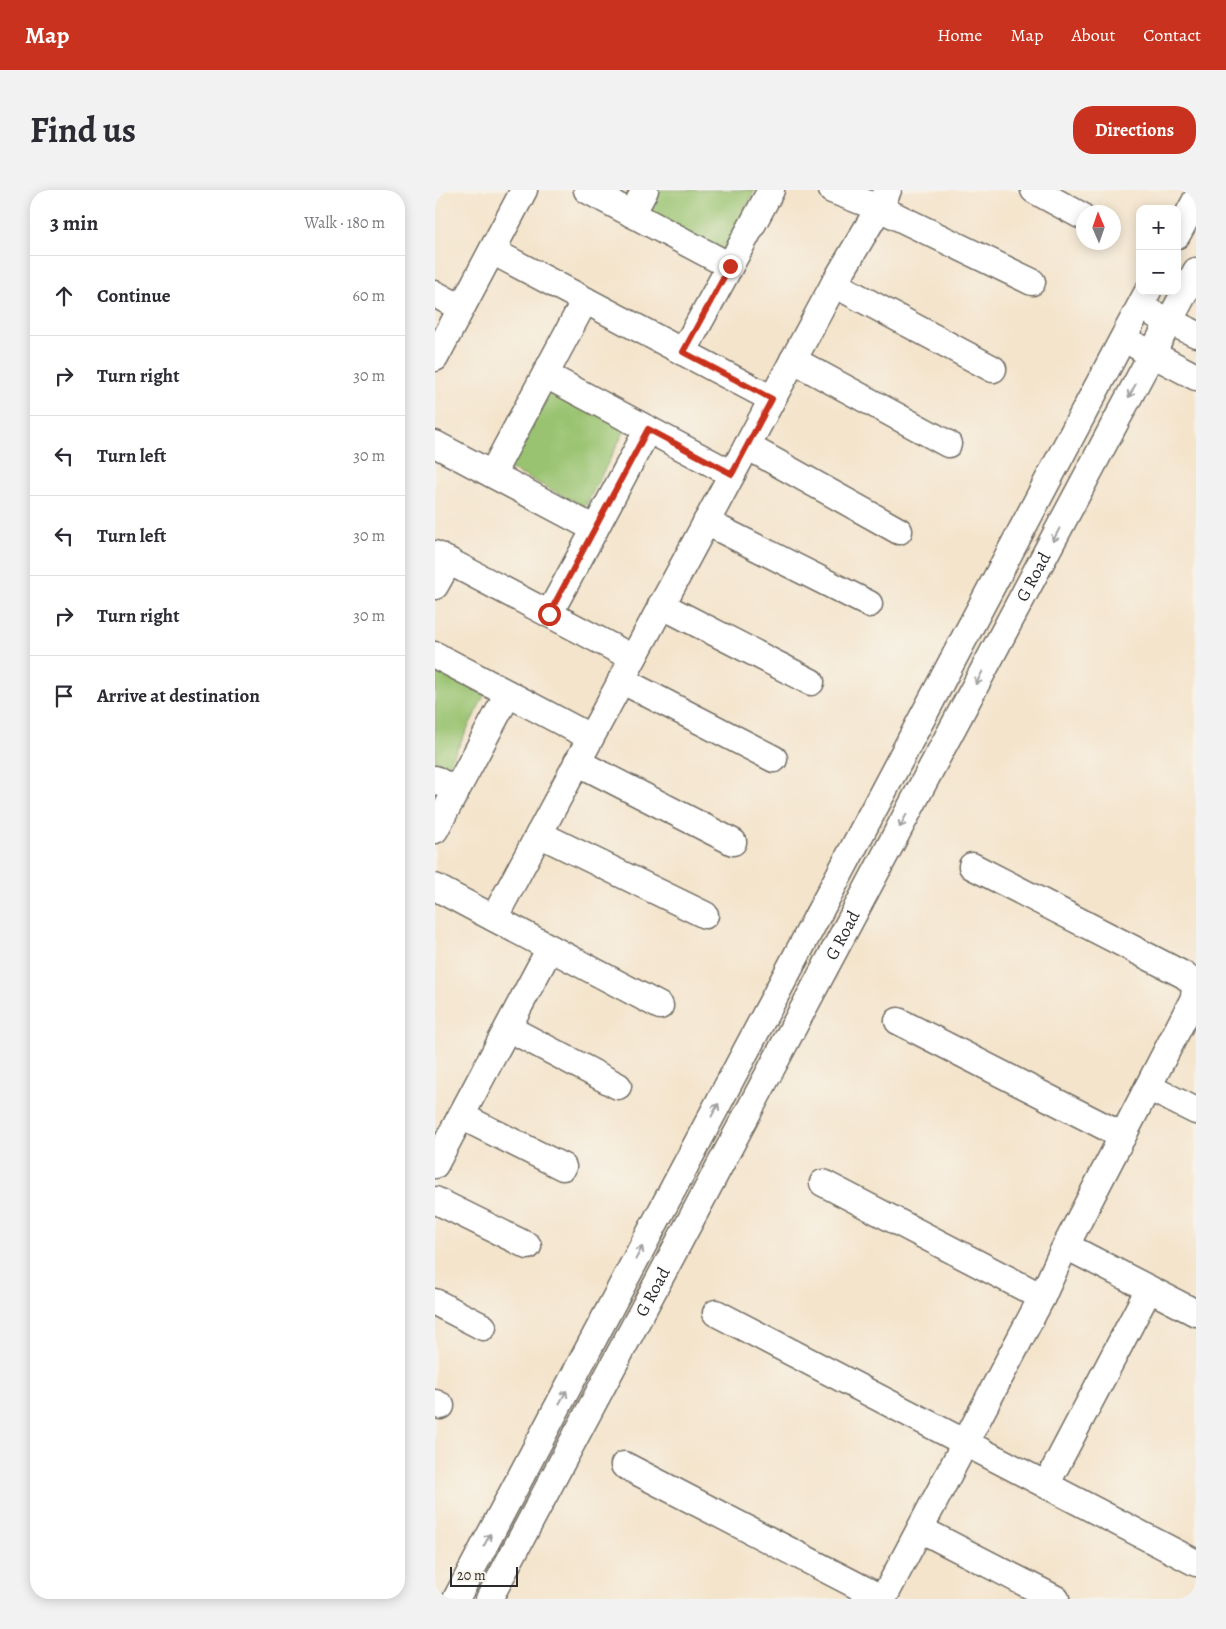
<!DOCTYPE html>
<html lang="en">
<head>
<meta charset="utf-8">
<style>
	body { margin:0; font-family:Alegreya,serif; background:#f2f2f3; color:#2b2b33 }
	.controls { position:absolute; right:15px; top:15px; display:grid; overflow:hidden; border-radius:10px; box-shadow:0 2px 12px #0003 }
	.controls button { width:45px; height:45px; display:grid; place-items:center; padding:0; border:0; border-bottom:1px solid #e1e1e2; background:#fff; color:#2b2b33; font:25px sans-serif }
	.compass { position:absolute; left:641px; top:15px; width:45px; height:45px; border-radius:50%; background:#fff; box-shadow:0 2px 12px #0003; rotate:358deg }
	.scale { position:absolute; left:15px; bottom:12px; width:68px; box-sizing:border-box; padding-left:5px; border:2px solid #2b2b2b; border-top:0; font-size:14px; line-height:18px; white-space:nowrap; color:#2b2b2b; -webkit-text-stroke:4px #f7f3e8; paint-order:stroke }
	.stop { position:absolute; width:15px; height:15px; margin:-11px; border:4px solid #c8321e; border-radius:50%; background:#fff }
	.stop.end { background:#c8321e; border-color:#fff; box-shadow:0 1px 5px #0008 }
	.list { margin:0; padding:0; list-style:none }
	h2 { display:flex; justify-content:space-between; align-items:center; height:65px; margin:0; padding:0 20px; font-size:21px }
	h2 small { font-size:16px; font-weight:400; color:#7c7c81 }
	.list li { display:grid; grid-template-columns:32px 1fr auto; gap:15px; align-items:center; box-sizing:border-box; height:80px; padding:0 20px; border-top:1px solid #e1e1e2 }
	.list b { display:block; font-size:19px; white-space:nowrap }
	.list em { font-size:16px; font-style:normal; color:#7c7c81 }
	.icon { flex:none; width:28px; height:28px; fill:none; stroke:currentColor; stroke-width:2; stroke-linecap:round; stroke-linejoin:round }
	.map { position:relative; flex:none; width:761px; height:1409px; overflow:hidden; border-radius:20px }
	header { display:flex; align-items:center; gap:30px; box-sizing:border-box; height:70px; padding:0 25px; background:#c8321e; color:#fff }
	header strong { font-size:24px }
	nav { display:flex; gap:28px; margin-inline-start:auto; font-size:18px }
	.intro { display:flex; align-items:center; justify-content:space-between; box-sizing:border-box; height:120px; padding:0 30px }
	h1 { margin:0; font-size:35px }
	.button { padding:12px 22px; border-radius:20px; background:#c8321e; color:#fff; font-size:18px; font-weight:700 }
	main { display:flex; gap:30px; padding:0 30px }
	aside { flex:1; background:#fff; border-radius:20px; box-shadow:0 2px 12px #0003 }
	.map>svg:first-child { display:block }
</style>
</head>
<body>
<header>
<strong>Map</strong>
<nav><a>Home</a><a>Map</a><a>About</a><a>Contact</a></nav>
</header>
<div class="intro"><h1>Find us</h1><a class="button">Directions</a></div>
<main>
<aside>
<h2>3 min<small>Walk · 180 m</small></h2>
<ul class="list">
<li><svg class="icon" aria-label="ahead" viewBox="0 0 24 24"><path d="M12 20V5M6 11l6-6 6 6"/></svg><div><b>Continue</b></div><em>60 m</em></li>
<li><svg class="icon" aria-label="right" viewBox="0 0 24 24"><path d="M7 20v-9h11M14 6l5 5-5 5"/></svg><div><b>Turn right</b></div><em>30 m</em></li>
<li><svg class="icon" aria-label="left" viewBox="0 0 24 24"><path d="M17 20v-9H6M10 6l-5 5 5 5"/></svg><div><b>Turn left</b></div><em>30 m</em></li>
<li><svg class="icon" aria-label="left" viewBox="0 0 24 24"><path d="M17 20v-9H6M10 6l-5 5 5 5"/></svg><div><b>Turn left</b></div><em>30 m</em></li>
<li><svg class="icon" aria-label="right" viewBox="0 0 24 24"><path d="M7 20v-9h11M14 6l5 5-5 5"/></svg><div><b>Turn right</b></div><em>30 m</em></li>
<li><svg class="icon" aria-label="arrive" viewBox="0 0 24 24"><path d="M6 21V4h12l-3 4 3 4H6"/></svg><div><b>Arrive at destination</b></div></li>
</ul>
</aside>
<div class="map">
<svg width="761" height="1409" viewBox="0 0 761 1409">
	<rect width="100%" height="100%" fill="#f7f3e8"/>
	<filter id="ink" filterUnits="userSpaceOnUse"><feTurbulence type="fractalNoise" baseFrequency=".02" numOctaves="2"/><feDisplacementMap in="SourceGraphic" scale="10" xChannelSelector="R" yChannelSelector="G"/><feConvolveMatrix kernelMatrix="1 2 1 2 8 2 1 2 1" color-interpolation-filters="sRGB"/></filter>
	<filter id="wash" filterUnits="userSpaceOnUse"><feTurbulence type="fractalNoise" baseFrequency=".0096" numOctaves="4" result="noise"/><feDisplacementMap in="SourceGraphic" scale="20" xChannelSelector="R" yChannelSelector="G"/><feGaussianBlur stdDeviation="1.12" result="paint"/><feColorMatrix in="noise" values="0 0 0 0 0 0 0 0 0 0 0 0 0 0 0 0 0 1.4 0 .05"/><feComposite in="paint" operator="in"/></filter>
	<g filter="url(#wash)">
		<rect width="100%" height="100%" fill="#f4e4cc"/>
		<path fill="#99c36f" stroke="#62774d" d="M220,0H320L287,63L209,23Z
			M112,198L191,238L150,317L72,277Z
			M0,479L50,504L10,583L0,578Z"/>
	</g>
	<g filter="url(#ink)">
		<g fill="none" stroke-linecap="round" stroke-linejoin="round">
			<defs>
				<g id="minor">
					<path d="M152,0L295,76L248,162"/>
					<path d="M397,0L444,18L597,92"/>
					<path d="M599,0L645,25"/>
					<path d="M197,24L210,0"/>
					<path d="M742,45L761,10"/>
					<path d="M57,61L337,209"/>
					<path d="M295,76L336,0"/>
					<path d="M399,94L558,179"/>
					<path d="M0,104L26,118"/>
					<path d="M719,124L761,144"/>
					<path d="M702,156L761,187"/>
					<path d="M0,168L89,0"/>
					<path d="M358,170L513,254"/>
					<path d="M111,185L297,284"/>
					<path d="M0,254L160,339L114,424"/>
					<path d="M312,256L464,341"/>
					<path d="M57,284L150,110"/>
					<path d="M271,332L434,414"/>
					<path d="M160,339L213,239"/>
					<path d="M0,364L198,468"/>
					<path d="M0,396L14,371"/>
					<path d="M226,415L376,492"/>
					<path d="M0,465L155,547"/>
					<path d="M186,490L339,569"/>
					<path d="M142,572L298,652"/>
					<path d="M0,589L21,601L0,640"/>
					<path d="M21,601L73,504"/>
					<path d="M104,644L270,725"/>
					<path d="M537,676L749,785L760,794L759,808L713,897"/>
					<path d="M0,697L225,816"/>
					<path d="M59,728L399,94L444,18L453,0"/>
					<path d="M463,831L688,946"/>
					<path d="M73,838L183,896"/>
					<path d="M26,926L128,977"/>
					<path d="M0,975L115,758"/>
					<path d="M388,993L607,1107L448,1409"/>
					<path d="M0,1010L93,1056"/>
					<path d="M631,1056L761,1123"/>
					<path d="M607,1107L626,1065L713,897L761,921"/>
					<path d="M0,1112L48,1137"/>
					<path d="M281,1123L761,1373"/>
					<path d="M0,1213L6,1216"/>
					<path d="M189,1275L448,1409"/>
					<path d="M611,1295L714,1099"/>
					<path d="M485,1339L621,1409"/>
					<path d="M21,1409L713,101"/>
					<path id="s1" d="M54,1409L761,81"/>
				</g>
			</defs>
			<use href="#minor" stroke="#716c63" stroke-width="29"/>
			<use href="#minor" stroke="#fff" stroke-width="26"/>
		</g>
		<defs><path id="oneway-shaft" d="M-6 0H5M1.5-3L5.5 0L1.5 3" fill="none" stroke-width="1.6" stroke-linecap="round" stroke-linejoin="round" transform="scale(1.25)"/></defs>
		<g stroke="#a0a0a0">
			<use href="#oneway-shaft" transform="translate(697 201) rotate(118)"/>
			<use href="#oneway-shaft" transform="translate(621 345) rotate(118)"/>
			<use href="#oneway-shaft" transform="translate(544 488) rotate(118)"/>
			<use href="#oneway-shaft" transform="translate(468 631) rotate(118)"/>
			<use href="#oneway-shaft" transform="translate(280 920) rotate(-62)"/>
			<use href="#oneway-shaft" transform="translate(204 1063) rotate(-62)"/>
			<use href="#oneway-shaft" transform="translate(128 1207) rotate(-62)"/>
			<use href="#oneway-shaft" transform="translate(52 1350) rotate(-62)"/>
		</g>
	</g>
	<g fill="none" stroke-linecap="round" stroke-linejoin="round" filter="url(#ink)">
		<path stroke="#c8321e" stroke-width="6" d="M114,424L213,239L297,284L337,209L248,162L295,76"/>
	</g>
	<g text-anchor="middle" stroke-width="4" stroke-linejoin="round" paint-order="stroke">
		<g font-size="18" fill="#2b2b2b" stroke="#f7f3e8">
			<text dy="6" stroke="none"><textPath href="#s1" startOffset="1158">G Road</textPath></text>
			<text dy="6" stroke="none"><textPath href="#s1" startOffset="752">G Road</textPath></text>
			<text dy="6" stroke="none"><textPath href="#s1" startOffset="348">G Road</textPath></text>
		</g>
	</g>
</svg>
<div class="controls">
<button>+</button>
<button>−</button>
</div>
<svg class="compass" viewBox="-18 -18 36 36"><path d="M0-13l5 13h-10z" fill="#e53935"/><path d="M0 13l5-13h-10z" fill="#7c7c81"/></svg>
<div class="scale">20 m</div>
<div class="stop" style="left:114px;top:424px"></div>
<div class="stop end" style="left:295px;top:76px"></div>
</div>
</main>
</body>
</html>
